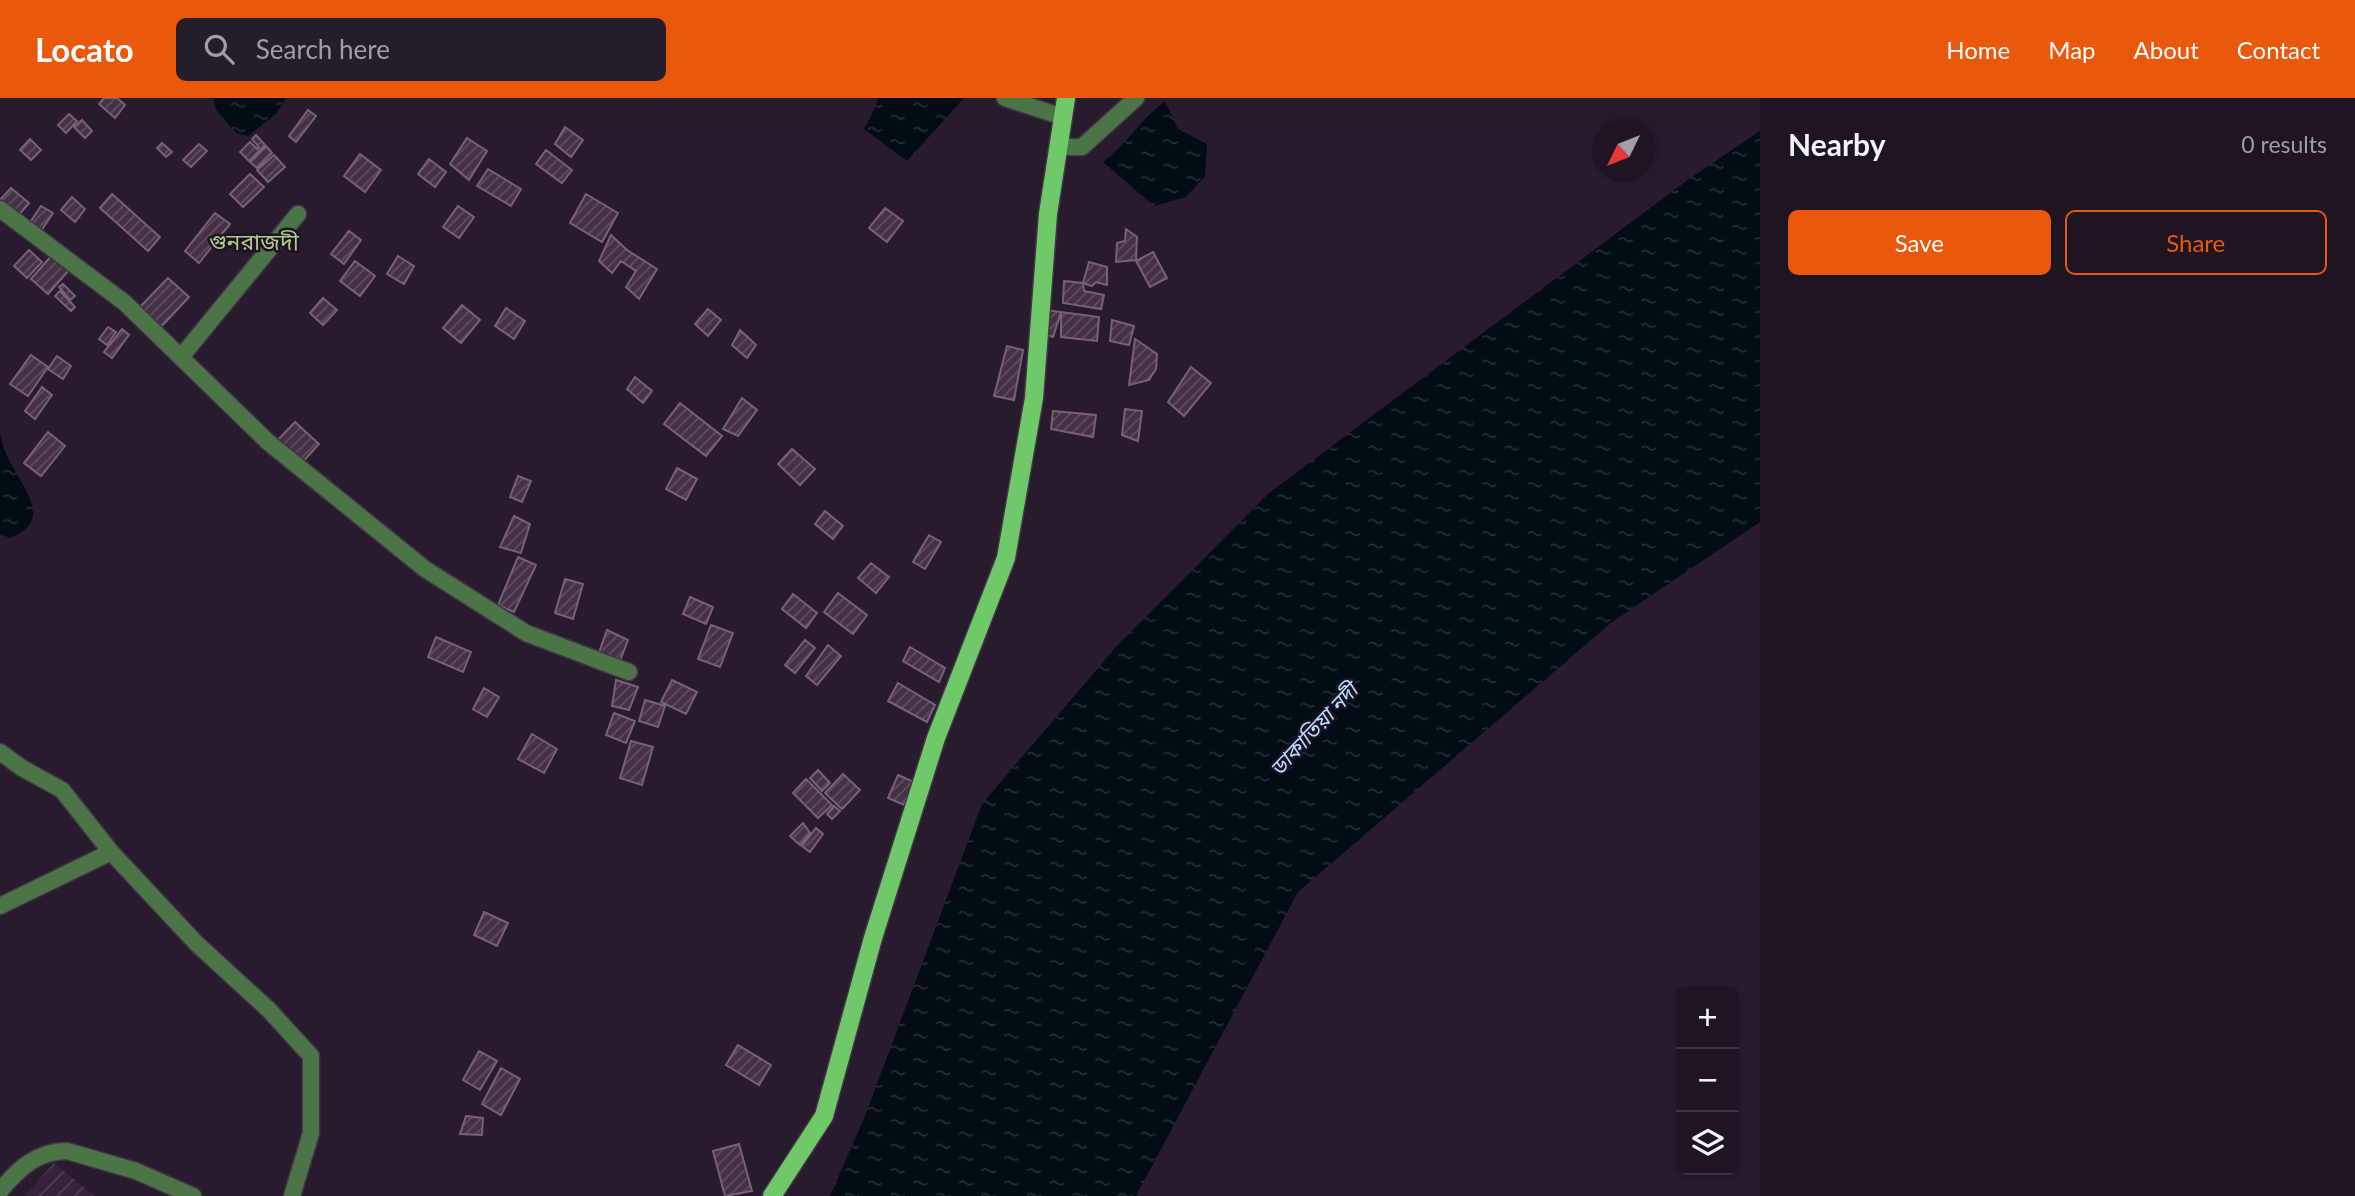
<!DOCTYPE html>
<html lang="en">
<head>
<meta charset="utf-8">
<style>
	body { margin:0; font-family:Lato,"Noto Sans Bengali",sans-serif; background:#261d2a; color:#f1f3f6 }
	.controls { position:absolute; right:21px; bottom:21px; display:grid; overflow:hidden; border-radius:10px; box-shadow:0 4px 10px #0003 }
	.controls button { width:63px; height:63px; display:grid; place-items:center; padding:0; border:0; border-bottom:2px solid #3c3340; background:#1e1422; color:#f1f3f6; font:35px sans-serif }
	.compass { position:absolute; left:1592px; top:21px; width:63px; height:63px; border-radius:50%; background:#1e1422; box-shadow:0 4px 10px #0003; rotate:227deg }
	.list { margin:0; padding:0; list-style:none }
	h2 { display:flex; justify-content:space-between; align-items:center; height:91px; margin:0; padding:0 28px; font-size:30px }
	h2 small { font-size:23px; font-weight:400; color:#a19ea5 }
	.actions { display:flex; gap:14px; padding:21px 28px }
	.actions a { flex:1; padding:16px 0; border:2px solid #ea580c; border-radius:10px; text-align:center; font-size:24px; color:#ea580c }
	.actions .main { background:#ea580c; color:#fff }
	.icon { flex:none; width:38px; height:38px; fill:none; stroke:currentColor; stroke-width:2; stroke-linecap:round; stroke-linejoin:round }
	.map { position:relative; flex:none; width:1760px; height:1098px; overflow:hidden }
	header { display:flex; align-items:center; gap:42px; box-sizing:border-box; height:98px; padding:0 35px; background:#ea580c; color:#fff }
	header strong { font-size:33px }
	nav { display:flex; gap:38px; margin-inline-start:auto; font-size:24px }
	.search { width:490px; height:63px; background:#261d2a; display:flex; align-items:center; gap:18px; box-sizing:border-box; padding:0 24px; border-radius:10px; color:#a19ea5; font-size:26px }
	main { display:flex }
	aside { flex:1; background:#1e1422 }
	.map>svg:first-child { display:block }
</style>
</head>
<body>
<header>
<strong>Locato</strong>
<div class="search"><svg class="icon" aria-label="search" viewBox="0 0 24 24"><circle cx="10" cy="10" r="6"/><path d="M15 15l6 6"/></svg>Search here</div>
<nav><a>Home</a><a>Map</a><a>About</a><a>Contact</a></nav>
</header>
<main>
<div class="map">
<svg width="1760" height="1098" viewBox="0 0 1760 1098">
	<defs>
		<pattern id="industrial-furrows" width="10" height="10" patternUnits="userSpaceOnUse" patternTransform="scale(1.75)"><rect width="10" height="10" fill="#34233b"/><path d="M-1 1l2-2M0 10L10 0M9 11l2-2" fill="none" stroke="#514257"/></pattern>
		<pattern id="water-ripples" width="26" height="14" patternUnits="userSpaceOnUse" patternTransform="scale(1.75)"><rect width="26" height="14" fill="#010c13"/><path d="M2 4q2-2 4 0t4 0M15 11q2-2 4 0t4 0" fill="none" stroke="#262f35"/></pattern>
		<pattern id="building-hatch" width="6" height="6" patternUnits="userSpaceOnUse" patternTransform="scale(1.75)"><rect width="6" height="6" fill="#443143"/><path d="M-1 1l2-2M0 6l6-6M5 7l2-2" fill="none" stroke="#5f4e5e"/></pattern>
	</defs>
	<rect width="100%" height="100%" fill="#281b2e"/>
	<path fill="url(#industrial-furrows)" d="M54,1065L95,1098H25Z"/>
	<path fill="url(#water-ripples)" d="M214,0H286L276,16L248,38L236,35L216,12Z
		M878,0H964L907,63L864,31L876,8Z
		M1165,3L1178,31L1207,46L1205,78L1186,99L1154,108L1103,64C1126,47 1141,21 1165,3Z
		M1760,33V424L1612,524L1298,794L1136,1098H830L865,1018L982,706L1116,549L1269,395L1689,81Z
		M0,336C3,346 6,358 12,367C26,395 53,423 10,440L0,436Z"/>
	<path fill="url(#building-hatch)" stroke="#766175" stroke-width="2" d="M104,0H117L125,7L115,20L99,6Z
		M308,12L316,18L296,44L289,38Z
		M69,16L77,23L66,35L58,27Z
		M82,22L92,33L85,40L74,29Z
		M565,29L583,42L571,59L555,46Z
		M256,37L265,47L249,63L240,54L250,44L257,51L259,49L252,41Z
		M467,40L487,53L469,82L450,66Z
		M30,41L41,52L31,62L20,52Z
		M162,45L172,54L166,59L157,50Z
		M199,46L207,53L191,69L183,62Z
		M266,48L272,55L257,70L250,64Z
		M546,52L572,72L562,85L536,66Z
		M360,56L381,72L365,94L344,78Z
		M274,57L285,69L268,84L257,72Z
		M429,61L446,74L435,89L418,76Z
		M488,71L521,91L511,108L477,88Z
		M250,76L264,89L243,109L230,96Z
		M11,90L29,105L17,119L0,105V102Z
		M112,96L160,139L148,153L100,110Z
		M586,96L618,115L602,144L570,125Z
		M72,99L85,111L75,124L61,112Z
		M41,108L53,115L39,136L27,129Z
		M458,108L474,119L459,140L443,129Z
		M885,110L903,123L887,144L869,130Z
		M215,115L230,126L199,165L185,153Z
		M1126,131L1137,139L1136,162L1116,164L1117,145L1125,143Z
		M349,133L361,142L344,166L331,156Z
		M611,137L627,152L657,171L639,201L626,189L636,173L621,163L612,175L599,163Z
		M29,152L42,164L27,180L14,168Z
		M1153,154L1167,180L1150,189L1136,163Z
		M52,157L69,172L48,196L31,181Z
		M398,158L414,168L404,186L387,176Z
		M355,163L375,178L360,198L340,183Z
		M1089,164L1107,169V187L1096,184L1092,188L1083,185Z
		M168,180L189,199L160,230L139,210Z
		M1064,183L1083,185L1084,193L1104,197L1101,211L1063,205Z
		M63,186L75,198L70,202L59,189Z
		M60,193L75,209L71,213L55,198Z
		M323,200L337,212L323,227L310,215Z
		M462,207L480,222L461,245L443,230Z
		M506,210L525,223L514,241L495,228Z
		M708,211L721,222L708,238L695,226Z
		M1045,212L1061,214L1053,239L1039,234Z
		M1061,214L1099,219L1097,243L1061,239Z
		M1112,222L1134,228L1129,247L1110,243Z
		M108,229L116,234L107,247L99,241Z
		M122,231L129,237L112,260L104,254Z
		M740,232L756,247L747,260L732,247Z
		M1135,241L1157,256L1156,271L1149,282L1129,287Z
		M1007,248L1023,252L1014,302L994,298Z
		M31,257L48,269L28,298L10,286Z
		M57,258L71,268L63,281L48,271Z
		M1191,269L1211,285L1184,318L1168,304Z
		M635,279L652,293L643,305L627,291Z
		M42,289L52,297L35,321L25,313Z
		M742,300L757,312L738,338L723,331Z
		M680,305L722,338L706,358L664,326Z
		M1125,311L1142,313L1138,343L1122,337Z
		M1053,313L1096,317L1093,339L1051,331Z
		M295,324L319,346L299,368L275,345Z
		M48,334L65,348L41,378L24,365Z
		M792,351L815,371L800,387L778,366Z
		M677,370L697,381L686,402L666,391Z
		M518,378L531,383L522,404L510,399Z
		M825,413L843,428L833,441L815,426Z
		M514,418L530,426L521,455L500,449Z
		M929,437L941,444L925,471L913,464Z
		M518,459L536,467L514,514L498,507Z
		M871,465L889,479L876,495L858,480Z
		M565,481L583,486L573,521L555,515Z
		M838,495L867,517L853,536L824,514Z
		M793,496L817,515L806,530L782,511Z
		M690,499L713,509L706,526L683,516Z
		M711,527L733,535L720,569L698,561Z
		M607,532L628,542L616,573L596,563Z
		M436,539L471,554L463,574L428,559Z
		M805,542L815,550L795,575L785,567Z
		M828,547L841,558L817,587L806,578Z
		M910,549L945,570L939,584L903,563Z
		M616,582L638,589L629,612L612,608Z
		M672,582L697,594L686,616L661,604Z
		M898,585L935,607L927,624L888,603Z
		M484,590L499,599L487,619L473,611Z
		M645,602L665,608L658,629L639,623Z
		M614,615L635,623L626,645L606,637Z
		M532,636L557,651L544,675L518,661Z
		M631,643L653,649L642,687L620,680Z
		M818,672L830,685L822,693L810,680Z
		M843,676L860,692L842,711L825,695Z
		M898,677L914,684L904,707L888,700Z
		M806,681L832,707L818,720L793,695Z
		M834,708L840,713L832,721L827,716Z
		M803,725L810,735L800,747L790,738Z
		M816,730L823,736L810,754L802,748Z
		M484,814L508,825L497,848L474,837Z
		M738,947L771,967L759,987L726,967Z
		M479,953L497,963L480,992L463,982Z
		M501,970L520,981L501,1017L482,1006Z
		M466,1018L483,1020L482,1037L460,1036Z
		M739,1046L752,1093L725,1098L713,1053Z"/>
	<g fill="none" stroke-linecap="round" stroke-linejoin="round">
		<defs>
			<path id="minor" d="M1005,0L1063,19
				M1058,49H1082L1136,0
				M0,111L125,205L268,344L425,471L526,535L629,574
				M181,259L298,116
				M0,654L22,670L62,692L111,754L196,845L269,912L311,958V1035L292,1098
				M0,808L111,754
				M0,1093C18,1071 37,1053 67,1053L136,1073L193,1098"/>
			<path id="major" d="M772,1098L824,1018L873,840L936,640L1006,460L1034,300L1048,116L1066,0"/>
		</defs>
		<use href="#minor" stroke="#423547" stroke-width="19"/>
		<use href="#major" stroke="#423547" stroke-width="21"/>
		<use href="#minor" stroke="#4b7447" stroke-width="16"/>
		<use href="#major" stroke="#70c969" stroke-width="18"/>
	</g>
	<g text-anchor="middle" stroke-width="5" stroke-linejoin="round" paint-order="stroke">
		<g font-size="21" font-style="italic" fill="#b1e1fc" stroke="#1e1124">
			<text transform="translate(1314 632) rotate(-47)" y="7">ডাকাতিয়া নদী</text>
		</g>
		<g font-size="23" fill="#accc86" stroke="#1e1124">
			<text x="254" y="152">গুনরাজদী</text>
		</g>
	</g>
</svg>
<div class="controls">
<button>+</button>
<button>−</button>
<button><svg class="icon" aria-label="layers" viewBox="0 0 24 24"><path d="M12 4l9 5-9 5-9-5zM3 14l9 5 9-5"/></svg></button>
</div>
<svg class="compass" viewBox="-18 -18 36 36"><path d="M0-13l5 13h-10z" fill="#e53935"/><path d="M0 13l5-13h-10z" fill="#a19ea5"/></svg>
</div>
<aside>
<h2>Nearby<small>0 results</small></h2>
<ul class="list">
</ul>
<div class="actions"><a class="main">Save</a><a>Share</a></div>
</aside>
</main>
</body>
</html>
